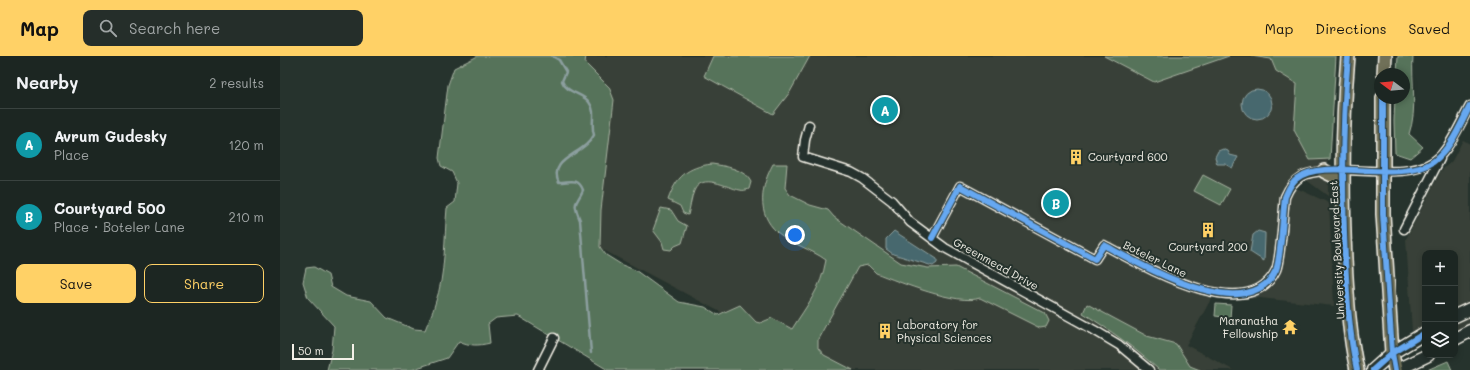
<!DOCTYPE html>
<html lang="en">
<head>
<meta charset="utf-8">
<style>
	body { margin:0; font-family:Mali,sans-serif; background:#252e2a; color:#f1f3f6 }
	.controls { position:absolute; right:12px; bottom:12px; display:grid; overflow:hidden; border-radius:8px; box-shadow:0 2px 6px #0003 }
	.controls button { width:36px; height:36px; display:grid; place-items:center; padding:0; border:0; border-bottom:1px solid #3a4340; background:#1c2622; color:#f1f3f6; font:20px sans-serif }
	.compass { position:absolute; left:1094px; top:12px; width:36px; height:36px; border-radius:50%; background:#1c2622; box-shadow:0 2px 6px #0003; rotate:286deg }
	.scale { position:absolute; left:12px; bottom:10px; width:62px; box-sizing:border-box; padding-left:4px; border:2px solid #f4f1e8; border-top:0; font-size:11px; line-height:14px; white-space:nowrap; color:#f4f1e8; -webkit-text-stroke:3px #26332d; paint-order:stroke }
	.you { position:absolute; left:515px; top:179px; width:14px; height:14px; margin:-10px; border:3px solid #fff; border-radius:50%; background:#1a73e8; box-shadow:0 0 0 6px #1a73e833 }
	.badge { display:grid; place-items:center; width:26px; height:26px; border-radius:50%; background:#ffd166; color:#fff; font-size:13px; font-weight:700 }
	.pin { position:absolute; translate:-50% -50%; border:2px solid #fff; box-shadow:0 1px 4px #0006 }
	.list { margin:0; padding:0; list-style:none }
	h2 { display:flex; justify-content:space-between; align-items:center; height:52px; margin:0; padding:0 16px; font-size:17px }
	h2 small { font-size:13px; font-weight:400; color:#a0a5a5 }
	.list li { display:grid; grid-template-columns:26px 1fr auto; gap:12px; align-items:center; box-sizing:border-box; height:72px; padding:0 16px; border-top:1px solid #3a4340 }
	.list b { display:block; font-size:15px; white-space:nowrap }
	.list p { margin:0; font-size:13px; white-space:nowrap; color:#a0a5a5 }
	.list em { font-size:13px; font-style:normal; color:#a0a5a5 }
	.actions { display:flex; gap:8px; padding:12px 16px }
	.actions a { flex:1; padding:9px 0; border:1px solid #ffd166; border-radius:8px; text-align:center; font-size:14px; color:#ffd166 }
	.actions .main { background:#ffd166; color:#111 }
	.icon { flex:none; width:22px; height:22px; fill:none; stroke:currentColor; stroke-width:2; stroke-linecap:round; stroke-linejoin:round }
	.map { position:relative; flex:none; width:1190px; height:314px; overflow:hidden }
	header { display:flex; align-items:center; gap:24px; box-sizing:border-box; height:56px; padding:0 20px; background:#ffd166; color:#111 }
	header strong { font-size:19px }
	nav { display:flex; gap:22px; margin-inline-start:auto; font-size:14px }
	.search { width:280px; height:36px; background:#252e2a; display:flex; align-items:center; gap:10px; box-sizing:border-box; padding:0 14px; border-radius:8px; color:#a0a5a5; font-size:15px }
	main { display:flex }
	aside { flex:1; background:#1c2622 }
	.map>svg:first-child { display:block }
</style>
</head>
<body>
<header>
<strong>Map</strong>
<div class="search"><svg class="icon" aria-label="search" viewBox="0 0 24 24"><circle cx="10" cy="10" r="6"/><path d="M15 15l6 6"/></svg>Search here</div>
<nav><a>Map</a><a>Directions</a><a>Saved</a></nav>
</header>
<main>
<aside>
<h2>Nearby<small>2 results</small></h2>
<ul class="list">
<li><span class="badge" style="background:#0f9aa8">A</span><div><b>Avrum Gudesky</b><p>Place</p></div><em>120 m</em></li>
<li><span class="badge" style="background:#0f9aa8">B</span><div><b>Courtyard 500</b><p>Place · Boteler Lane</p></div><em>210 m</em></li>
</ul>
<div class="actions"><a class="main">Save</a><a>Share</a></div>
</aside>
<div class="map">
<svg width="1190" height="314" viewBox="0 0 1190 314">
	<rect width="100%" height="100%" fill="#26332d"/>
	<filter id="ink" filterUnits="userSpaceOnUse"><feTurbulence type="fractalNoise" baseFrequency=".025" numOctaves="2"/><feDisplacementMap in="SourceGraphic" scale="8" xChannelSelector="R" yChannelSelector="G"/><feConvolveMatrix kernelMatrix="1 2 1 2 8 2 1 2 1" color-interpolation-filters="sRGB"/></filter>
	<g filter="url(#ink)">
		<path fill="#394137" d="M217,0H1041L1047,78L1048,140L1025,123L1016,132L1049,147L1054,250L980,242L960,243L932,241L906,289L953,314H550L193,125Z
			M1183,84L1190,88V273L1175,276V197H1145V282L1132,275L1126,183L1161,115L1172,105Z"/>
		<path fill="#57735a" stroke="#a6b2a1" d="M198,0H306L305,7L329,31L334,44L321,154L320,191L326,199L342,209L355,214L399,246L425,251L438,259L460,249L476,266L480,267L492,262L512,273C527,249 541,233 546,204C531,193 511,188 497,176C476,157 481,130 493,108H507L505,132L510,139L530,149L548,154L554,161L621,207L648,212L676,211L765,257L769,265L766,271L760,272L700,242C678,250 619,226 596,217L588,209L578,211L538,283V292L544,299L573,314H328L238,260L216,262L208,268L210,287C198,290 190,290 179,285L167,302L131,314H47L52,294L54,270L28,242L23,226L26,212L34,211L48,219L51,231L66,240L91,245L107,262L134,273L145,274C148,265 153,257 155,248C166,218 164,183 167,152L175,146L177,127L172,116L161,110L159,102L168,29L174,12Z
			M433,0H530L510,36L493,58L424,20Z
			M824,0H949L874,26Z
			M971,0H1056L1050,103L1030,104L1014,74L1017,28L996,15L991,3Z
			M1118,0H1133C1131,26 1138,52 1129,78L1143,91L1130,102L1115,97L1114,65L1115,42H1124V18H1117Z
			M432,108C445,110 465,113 471,126L469,133C466,134 463,135 460,134C447,132 422,116 414,135C411,142 410,152 408,159L403,157L400,150L388,144C396,121 407,111 432,108Z
			M923,119L950,133L941,149L914,135Z
			M381,152L391,154L398,165L407,170L402,187L395,190L391,194L384,193L382,186L373,174Z
			M807,248L867,280L896,288L910,310L920,314H879C855,292 830,274 803,257Z
			M936,248L951,249L950,262L935,260Z
			M1168,305L1172,314H1147Z"/>
		<path fill="#47686e" stroke="#8c9f9f" d="M962 48a15 15 0 1 1 30 0a15 15 0 1 1-30 0Z
			M943,93L948,95L950,99L958,101L952,112L945,108H937L935,101L938,95Z
			M614,175L657,203V207L653,210L613,198L606,193V183Z
			M978,175L985,177V181L984,205L970,196L973,179Z"/>
		<g fill="none" stroke-linecap="round" stroke-linejoin="round">
			<path stroke="#8c9f9f" stroke-width="2.5" d="M272,0L279,4L286,16L282,25C286,37 302,37 309,46C317,56 310,68 314,79C305,98 267,103 279,126C290,126 298,121 303,134C296,150 292,144 300,164L311,297"/>
			<defs>
				<path id="street" d="M529,69L525,84L523,101L571,116L582,122L612,145L630,166L665,192L814,274L839,289L869,314
					M1059,114C1089,113 1140,124 1162,98C1174,84 1181,66 1190,50
					M1124,173L1160,103
					M652,182L680,130L815,203L824,189C860,208 968,273 996,214C1001,202 1003,157 1005,141C1014,120 1025,116 1047,115
					M258,314L274,282"/>
				<path id="secondary" d="M1175,260L1190,253
					M1175,283L1190,275
					M1093,314L1112,297L1145,277
					M1117,314L1148,299"/>
				<path id="primary" d="M1068,0C1062,68 1062,135 1065,203C1067,240 1069,278 1077,314
					M1104,18L1105,0
					M1103,42V158L1112,297L1115,314
					M1044,115L1058,122L1063,130"/>
			</defs>
			<use href="#street" stroke="#f4f1e8" stroke-width="11"/>
			<use href="#secondary" stroke="#f4f1e8" stroke-width="15"/>
			<use href="#primary" stroke="#f4f1e8" stroke-width="16"/>
			<use href="#street" stroke="#26332d" stroke-width="8"/>
			<use href="#secondary" stroke="#26332d" stroke-width="12"/>
			<use href="#primary" stroke="#706f59" stroke-width="13"/>
			<defs>
				<path id="cycleway" d="M1068,0C1062,68 1062,135 1065,203C1067,240 1069,278 1077,314
					M1103,42V158L1112,297L1115,314
					M652,182L680,130L815,203L824,189C860,208 968,273 996,214C1001,202 1003,157 1005,141C1008,135 1010,128 1016,123C1044,100 1120,129 1153,106C1171,93 1180,69 1190,50
					M1093,314L1112,297L1145,277"/>
			</defs>
			<use href="#cycleway" stroke="#26332d" stroke-width="8"/>
			<use href="#cycleway" stroke="#66a8f1" stroke-width="6"/>
		</g>
	</g>
	<defs>
		<symbol id="building-bare" viewBox="-9 -9 18 18"><path d="M-4-6H4V6H1V3H-1V6H-4ZM-2.5-4.3h1.7v1.8h-1.7ZM.8-4.3h1.7v1.8H.8ZM-2.5-1h1.7V.8h-1.7ZM.8-1h1.7V.8H.8Z" fill="#ffd166" stroke="#26332d" stroke-width="2.5" paint-order="stroke"/></symbol>
		<symbol id="temple-bare" viewBox="-9 -9 18 18"><path d="M0-6L5-2H3V0L6.5 2.5H4V6H1.5V3h-3V6H-4V2.5H-6.5L-3 0V-2H-5Z" fill="#ffd166" stroke="#26332d" stroke-width="2.5" paint-order="stroke"/></symbol>
	</defs>
	<g fill-rule="evenodd">
		<use href="#building-bare" x="785" y="90" width="22" height="22"/>
		<use href="#building-bare" x="917" y="163" width="22" height="22"/>
		<use href="#temple-bare" x="999" y="260" width="22" height="22"/>
		<use href="#building-bare" x="594" y="264" width="22" height="22"/>
	</g>
	<g text-anchor="middle" stroke-width="4" stroke-linejoin="round" paint-order="stroke">
		<g font-size="11" fill="#f4f1e8" stroke="#26332d" text-anchor="start">
			<text x="808" y="105">Courtyard 600</text>
			<text x="928" y="195" text-anchor="middle">Courtyard 200</text>
			<text x="998" y="269" text-anchor="end">Maranatha<tspan x="998" dy="13">Fellowship</tspan></text>
			<text x="617" y="273">Laboratory for<tspan x="617" dy="13">Physical Sciences</tspan></text>
		</g>
		<g font-size="11" fill="#f4f1e8" stroke="#26332d">
			<text transform="translate(1057 194) rotate(-93)" y="4">University Boulevard East</text>
			<text transform="translate(875 203) rotate(26)" y="4">Boteler Lane</text>
			<text transform="translate(716 208) rotate(29)" y="4">Greenmead Drive</text>
		</g>
	</g>
</svg>
<div class="controls">
<button>+</button>
<button>−</button>
<button><svg class="icon" aria-label="layers" viewBox="0 0 24 24"><path d="M12 4l9 5-9 5-9-5zM3 14l9 5 9-5"/></svg></button>
</div>
<svg class="compass" viewBox="-18 -18 36 36"><path d="M0-13l5 13h-10z" fill="#e53935"/><path d="M0 13l5-13h-10z" fill="#a0a5a5"/></svg>
<div class="scale">50 m</div>
<div class="you"></div>
<div class="pin badge" style="left:605px;top:54px;background:#0f9aa8">A</div>
<div class="pin badge" style="left:776px;top:147px;background:#0f9aa8">B</div>
</div>
</main>
</body>
</html>
